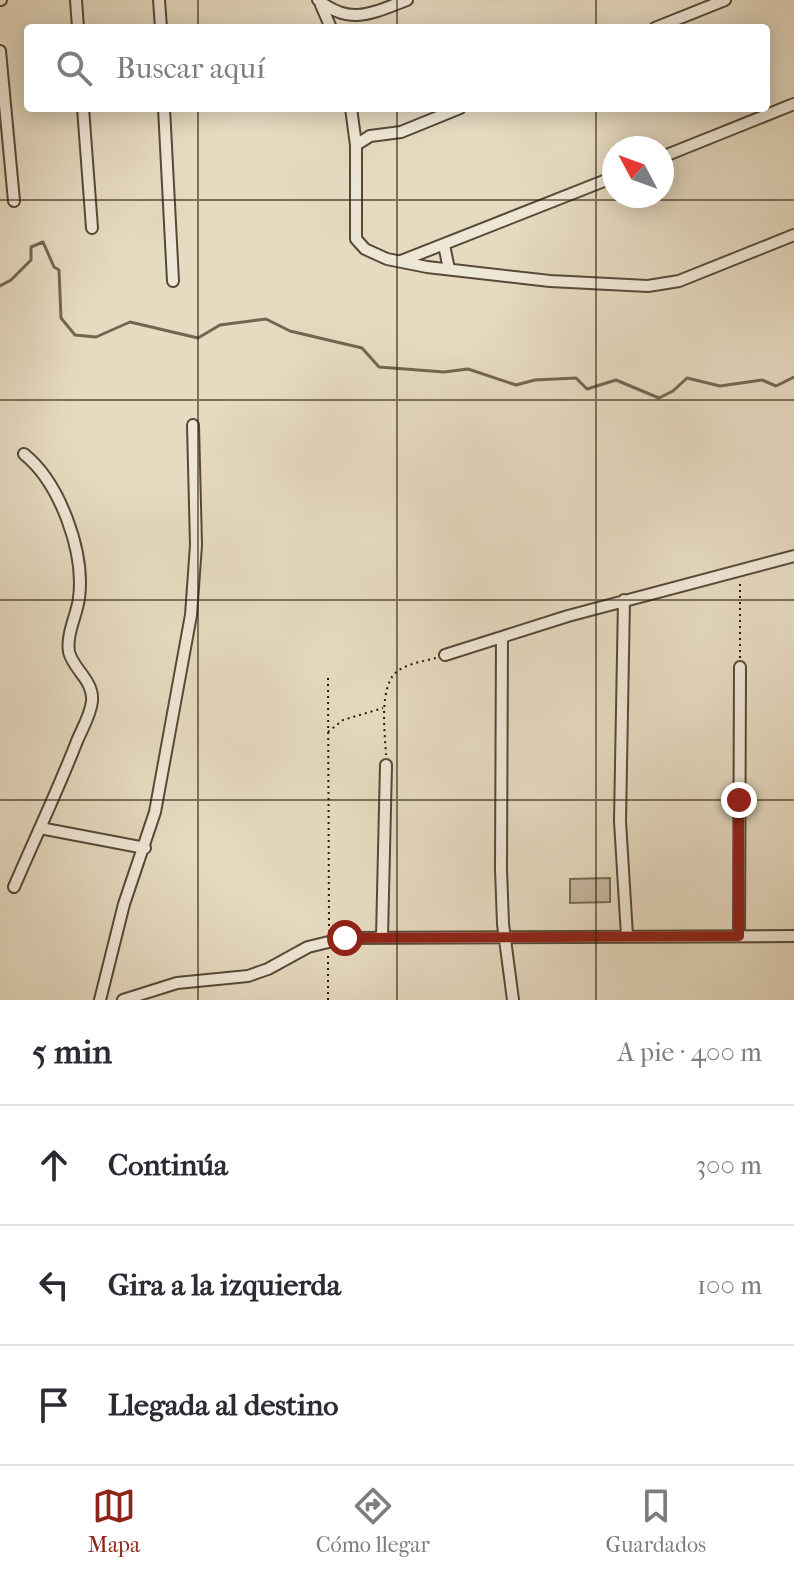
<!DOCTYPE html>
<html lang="es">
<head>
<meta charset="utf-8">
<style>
	body { margin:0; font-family:"IM FELL French Canon",serif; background:#f7f7f7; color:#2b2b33 }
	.compass { position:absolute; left:602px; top:136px; width:72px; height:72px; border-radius:50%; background:#fff; box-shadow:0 4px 20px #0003; rotate:311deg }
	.stop { position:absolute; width:24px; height:24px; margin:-18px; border:6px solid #8f2418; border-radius:50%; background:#fff }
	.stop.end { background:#8f2418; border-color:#fff; box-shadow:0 2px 8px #0008 }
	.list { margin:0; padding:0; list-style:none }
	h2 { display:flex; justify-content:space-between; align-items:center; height:104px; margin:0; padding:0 32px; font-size:34px }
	h2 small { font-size:26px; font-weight:400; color:#7c7c81 }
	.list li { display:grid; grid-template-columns:52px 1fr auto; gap:24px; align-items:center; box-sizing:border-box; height:120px; padding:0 32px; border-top:2px solid #e1e1e2 }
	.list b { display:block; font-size:30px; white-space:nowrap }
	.list em { font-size:26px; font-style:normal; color:#7c7c81 }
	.icon { flex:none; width:44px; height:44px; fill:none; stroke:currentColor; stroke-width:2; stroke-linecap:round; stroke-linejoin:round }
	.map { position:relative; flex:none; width:794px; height:1000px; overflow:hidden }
	.search { position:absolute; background:#fff; box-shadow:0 4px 20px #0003; left:24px; right:24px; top:24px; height:88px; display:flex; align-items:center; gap:20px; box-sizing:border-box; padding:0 28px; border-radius:8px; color:#7c7c81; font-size:30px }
	.sheet { height:464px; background:#fff }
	nav { display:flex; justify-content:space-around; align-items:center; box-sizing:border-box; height:112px; border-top:2px solid #e1e1e2; background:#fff; font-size:22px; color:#7c7c81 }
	nav a { display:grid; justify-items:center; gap:4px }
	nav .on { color:#8f2418 }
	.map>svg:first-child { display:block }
</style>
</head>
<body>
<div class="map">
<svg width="794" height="1000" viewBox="0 0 794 1000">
	<rect width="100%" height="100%" fill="#e6dac0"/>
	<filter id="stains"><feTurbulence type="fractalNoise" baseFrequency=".0025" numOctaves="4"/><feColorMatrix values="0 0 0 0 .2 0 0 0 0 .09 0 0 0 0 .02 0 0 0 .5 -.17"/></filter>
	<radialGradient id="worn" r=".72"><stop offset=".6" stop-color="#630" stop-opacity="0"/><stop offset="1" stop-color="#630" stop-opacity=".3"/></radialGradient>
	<path fill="#c6b9a1" stroke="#766955" stroke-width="2" d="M610,878V902L570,903V879Z"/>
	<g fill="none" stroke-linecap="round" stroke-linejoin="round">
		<path stroke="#736552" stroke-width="3" d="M0,286L11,280L31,260V247L43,242L54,267L59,270L61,318L75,335L96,337L130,322L198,338L220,325L266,319L290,331L362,348L379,367L444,372L468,369L516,385L535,380L576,378L587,389L616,380L659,398L673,391L687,378L720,386L762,380L776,386L794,377"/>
		<defs>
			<path id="minor" d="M0,0H1
				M76,0L78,28
				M159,0L161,28
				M318,0C351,26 372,13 407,0
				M321,5L331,28
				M655,28L725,0
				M0,51L14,201
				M83,108L92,228
				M164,108L173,281
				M351,108L356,145V239L365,249L387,259L427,267L550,281L648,286L679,281L794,235
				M356,145L370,136L401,132L460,108
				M662,157L794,104
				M444,245L449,269
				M401,261L614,177
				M624,600L620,821L627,936
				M502,637L501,869L503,924L513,1000
				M445,655L568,616L794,556
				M40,828L145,848
				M14,887C35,838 58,790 77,741C82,729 91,714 92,701C94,681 73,669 69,652C66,634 77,615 79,598C85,552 60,483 24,454
				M739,936L740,667
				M382,937L386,765
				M100,1000L124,904L155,812L191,615L196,545L193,425
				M123,1000L177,983L248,976L268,969L308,947L345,938L794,936"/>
		</defs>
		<use href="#minor" stroke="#574937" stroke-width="14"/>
		<path stroke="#271909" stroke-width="2" stroke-dasharray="2 4" stroke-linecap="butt" d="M740,658V581
			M328,678L329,931
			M328,732L343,720L383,708
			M386,755C385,733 378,683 399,670C410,663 425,661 436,658
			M328,1000V953"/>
		<use href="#minor" stroke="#efe7d6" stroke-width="10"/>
	</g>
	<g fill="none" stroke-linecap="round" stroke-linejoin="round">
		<path stroke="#8f2418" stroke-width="10" d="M345,938L739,936V800"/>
	</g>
	<path fill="none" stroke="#271909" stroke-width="2" stroke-opacity="0.55" d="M198,0V28M397,0V28M596,0V28M198,108V1000M397,108V1000M596,108V1000M0,200H794M0,400H794M0,600H794M0,800H794"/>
	<rect width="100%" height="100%" filter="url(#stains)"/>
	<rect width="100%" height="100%" fill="url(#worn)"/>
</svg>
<svg class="compass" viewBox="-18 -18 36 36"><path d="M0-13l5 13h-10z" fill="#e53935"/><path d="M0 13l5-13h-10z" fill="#7c7c81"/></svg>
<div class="stop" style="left:345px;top:938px"></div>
<div class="stop end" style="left:739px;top:800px"></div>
<div class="search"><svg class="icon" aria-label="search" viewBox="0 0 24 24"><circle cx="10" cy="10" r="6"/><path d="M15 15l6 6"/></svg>Buscar aquí</div>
</div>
<section class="sheet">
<h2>5 min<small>A pie · 400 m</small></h2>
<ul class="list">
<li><svg class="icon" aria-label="ahead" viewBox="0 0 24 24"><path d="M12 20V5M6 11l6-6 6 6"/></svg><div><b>Continúa</b></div><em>300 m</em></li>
<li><svg class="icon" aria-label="left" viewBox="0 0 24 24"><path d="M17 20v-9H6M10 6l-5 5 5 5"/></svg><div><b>Gira a la izquierda</b></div><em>100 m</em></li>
<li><svg class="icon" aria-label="arrive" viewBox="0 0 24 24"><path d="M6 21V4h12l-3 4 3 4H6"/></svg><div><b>Llegada al destino</b></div></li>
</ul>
</section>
<nav>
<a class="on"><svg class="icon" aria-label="map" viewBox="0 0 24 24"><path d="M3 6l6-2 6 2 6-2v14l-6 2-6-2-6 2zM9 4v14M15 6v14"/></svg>Mapa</a>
<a><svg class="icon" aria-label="directions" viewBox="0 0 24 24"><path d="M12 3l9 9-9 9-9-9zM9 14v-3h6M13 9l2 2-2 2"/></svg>Cómo llegar</a>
<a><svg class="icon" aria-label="saved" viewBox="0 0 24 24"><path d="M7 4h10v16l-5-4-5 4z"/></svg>Guardados</a>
</nav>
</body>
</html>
